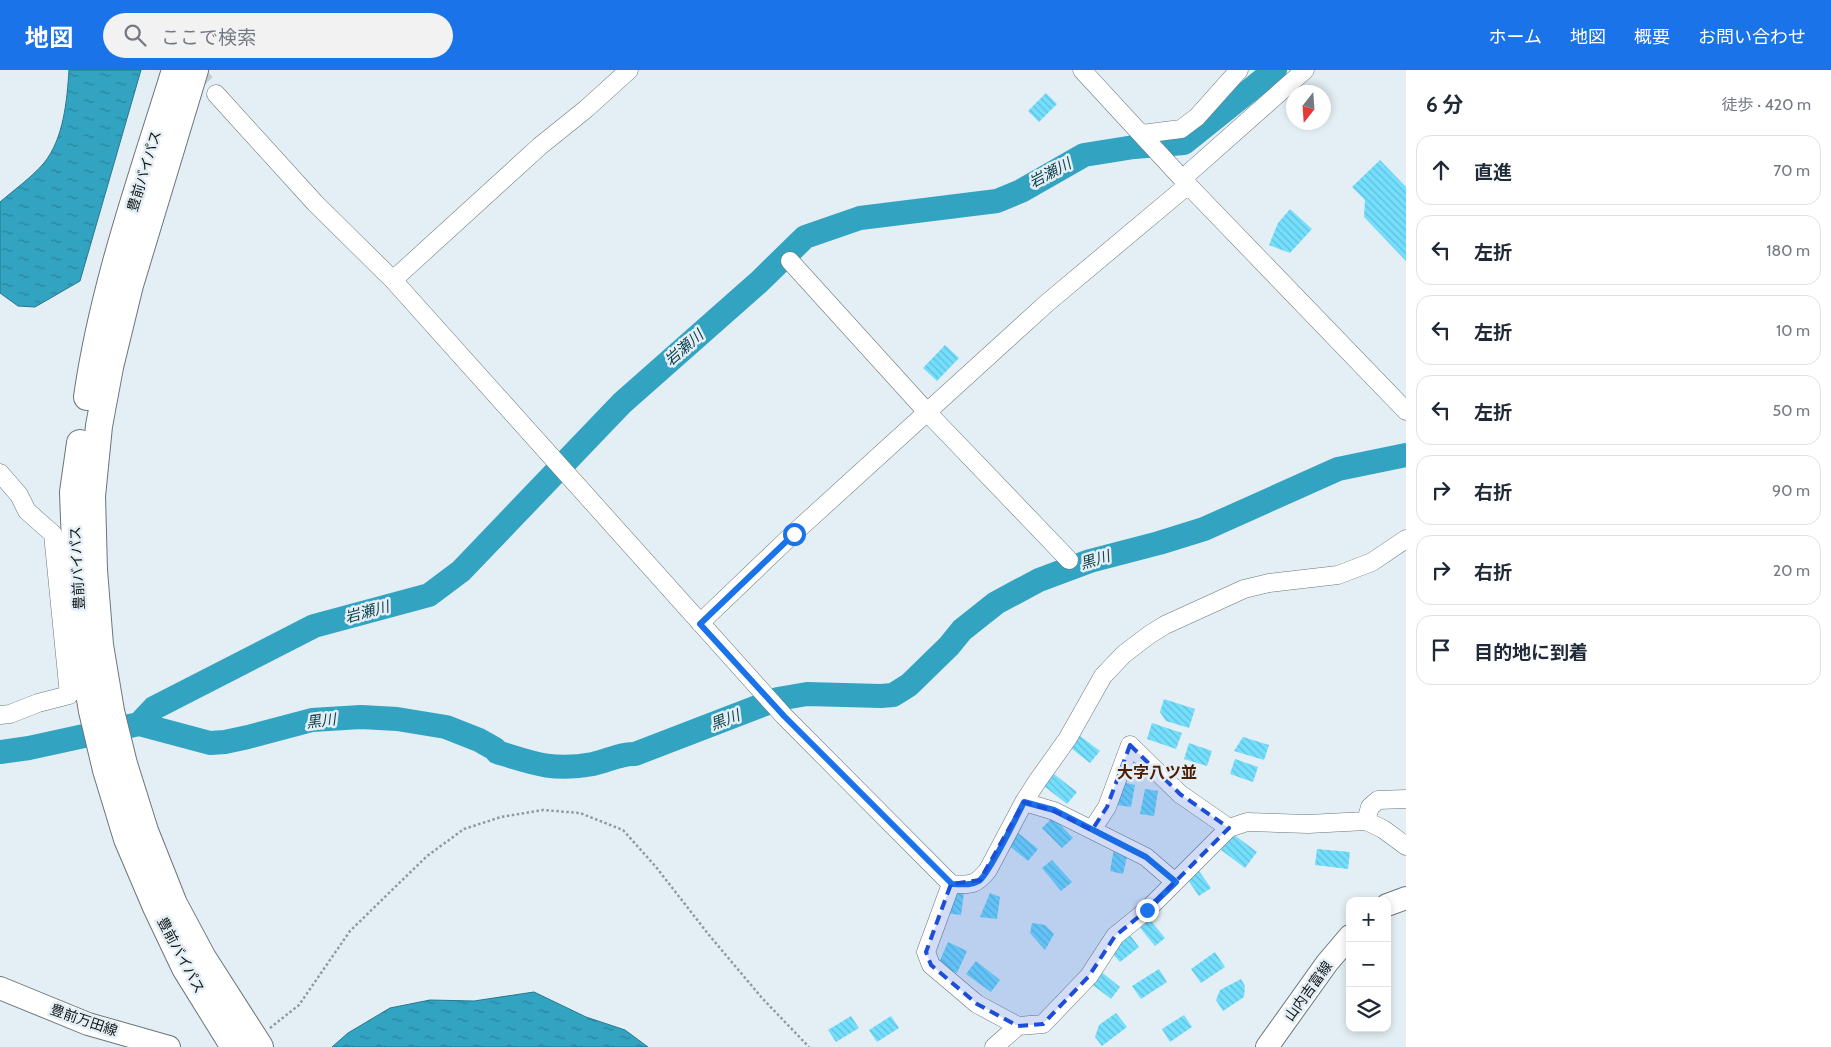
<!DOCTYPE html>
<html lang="ja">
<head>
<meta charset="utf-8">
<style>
	body { margin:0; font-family:Cabin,"Noto Sans JP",sans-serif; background:#f2f2f3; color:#1f2937 }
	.controls { position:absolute; right:15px; bottom:15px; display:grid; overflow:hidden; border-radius:10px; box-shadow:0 2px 8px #0003 }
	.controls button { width:45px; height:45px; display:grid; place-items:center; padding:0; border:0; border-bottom:1px solid #e0e1e3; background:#fff; color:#1f2937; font:25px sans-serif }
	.compass { position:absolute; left:1286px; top:15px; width:45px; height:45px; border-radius:50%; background:#fff; box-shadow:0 2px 8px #0003; rotate:197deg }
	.stop { position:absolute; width:15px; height:15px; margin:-11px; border:4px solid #1a73e8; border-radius:50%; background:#fff }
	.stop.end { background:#1a73e8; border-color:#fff; box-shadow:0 1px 5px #0008 }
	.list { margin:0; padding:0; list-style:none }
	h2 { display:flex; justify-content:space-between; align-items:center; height:65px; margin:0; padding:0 20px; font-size:21px }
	h2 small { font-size:16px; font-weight:400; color:#747a83 }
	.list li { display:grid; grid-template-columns:32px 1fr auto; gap:15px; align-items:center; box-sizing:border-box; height:70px; margin:0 10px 10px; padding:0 10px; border:1px solid #e0e1e3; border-radius:15px }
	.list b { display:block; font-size:19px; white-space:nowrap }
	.list em { font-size:16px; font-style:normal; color:#747a83 }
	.icon { flex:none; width:28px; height:28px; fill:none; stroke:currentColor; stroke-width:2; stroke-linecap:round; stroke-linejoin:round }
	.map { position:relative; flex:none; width:1406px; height:977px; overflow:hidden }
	header { display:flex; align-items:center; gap:30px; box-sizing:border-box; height:70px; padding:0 25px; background:#1a73e8; color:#fff }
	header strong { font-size:24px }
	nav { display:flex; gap:28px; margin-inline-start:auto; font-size:18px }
	.search { width:350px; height:45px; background:#f2f2f3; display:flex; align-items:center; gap:12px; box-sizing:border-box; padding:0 18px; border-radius:28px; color:#747a83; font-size:19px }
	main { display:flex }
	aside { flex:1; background:#fff }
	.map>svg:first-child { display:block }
</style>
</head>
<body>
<header>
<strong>地図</strong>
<div class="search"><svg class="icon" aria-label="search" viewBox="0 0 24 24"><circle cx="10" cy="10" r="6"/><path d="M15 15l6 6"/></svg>ここで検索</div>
<nav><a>ホーム</a><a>地図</a><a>概要</a><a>お問い合わせ</a></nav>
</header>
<main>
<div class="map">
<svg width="1406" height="977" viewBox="0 0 1406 977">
	<defs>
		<pattern id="water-ripples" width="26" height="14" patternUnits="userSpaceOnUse" patternTransform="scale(1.25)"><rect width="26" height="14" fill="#32a3c1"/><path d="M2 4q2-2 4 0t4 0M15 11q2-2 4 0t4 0" fill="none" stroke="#29849c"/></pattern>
		<pattern id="building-back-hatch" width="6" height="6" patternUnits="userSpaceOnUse" patternTransform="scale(1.25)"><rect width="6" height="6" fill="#74defd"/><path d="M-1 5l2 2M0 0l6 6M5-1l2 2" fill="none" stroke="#63bed8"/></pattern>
	</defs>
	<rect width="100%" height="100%" fill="#e3eff4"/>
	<path fill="url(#water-ripples)" stroke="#28788d" d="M69,0H141L80,211L35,237L18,236L0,223V132C14,120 32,107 44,93C64,68 67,30 69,0Z
		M534,922L586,947L625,960L648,977H332L348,963L390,938L430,930L474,931Z"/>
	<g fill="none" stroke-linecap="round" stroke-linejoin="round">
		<path stroke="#32a3c1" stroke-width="24" d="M139,654L154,638L314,556L429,525L461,501L622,333L759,212L805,167L860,148L997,131L1021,121L1084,85L1134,77L1184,73L1275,0
			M0,682L29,678L139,654L210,673L225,672L248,667L312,650L361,647L397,649L446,657L479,670L495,679L497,682C535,694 553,701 593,694C607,691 622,683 635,684L778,629L807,624L881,626L893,625L909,615L949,576L962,560L996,533L1039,510L1090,491L1159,473L1204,459L1338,399L1406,385"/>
	</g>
	<path fill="url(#building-back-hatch)" d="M1046,23L1057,34L1039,52L1028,41Z
		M1380,90L1406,117V191L1364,147L1365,130L1352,117Z
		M1290,139L1312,159L1290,183L1269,175L1278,153Z
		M945,275L959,288L937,311L923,298Z
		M1164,629L1195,639L1189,658L1166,651L1160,642Z
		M1152,653L1182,663L1176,679L1147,669Z
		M1076,663L1100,681L1090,693L1067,675Z
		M1243,667L1269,675L1264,690L1234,681Z
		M1189,673L1212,681L1207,696L1184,689Z
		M1235,689L1258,697L1253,712L1230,704Z
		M1054,704L1077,722L1067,734L1044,716Z
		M1122,712L1135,715L1131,737L1117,735Z
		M1145,719L1158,721L1154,746L1140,744Z
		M1053,747L1073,768L1062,778L1042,758Z
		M1017,762L1038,779L1028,791L1007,774Z
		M1233,764L1257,782L1245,798L1221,780Z
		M1114,779L1128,782L1123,804L1110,801Z
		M1317,779L1350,782L1348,799L1315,795Z
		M1052,790L1072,812L1061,821L1042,798Z
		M1197,798L1211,818L1199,826L1185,806Z
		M954,818L964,823L961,845L944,843Z
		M990,823L1000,827L997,849L980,847Z
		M1146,845L1165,868L1155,876L1136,853Z
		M1032,853L1045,855L1054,864L1045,880L1030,863Z
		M1130,865L1139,877L1120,892L1110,881Z
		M948,872L967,881L957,903L938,895Z
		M1215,882L1225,897L1201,913L1191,899Z
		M976,891L1000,910L991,922L966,904Z
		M1159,899L1167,912L1141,929L1132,916Z
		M1099,900L1120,917L1111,929L1089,912Z
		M1241,909L1245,916L1244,927L1223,941L1216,930L1220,920Z
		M1116,943L1127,957L1102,976L1095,967L1099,955Z
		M1184,945L1192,957L1170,972L1162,959Z
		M851,946L859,958L836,972L828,960Z
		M891,946L899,958L877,972L869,960Z"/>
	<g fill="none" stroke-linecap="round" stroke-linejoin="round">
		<path stroke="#c3ced3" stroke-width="18" stroke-dasharray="18 9" stroke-linecap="butt" d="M194,0L216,24"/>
		<defs>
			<path id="minor" d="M1082,0L1188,115L1406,341
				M216,24L315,133L393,210L784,646L951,814L926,882L931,895L977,934L1018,956L1043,954L1089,906L1115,866L1147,840L1229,758L1247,752L1308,754L1366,751L1383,759L1406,776
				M1142,64L1181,59L1197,47L1239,0
				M1182,109L1305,0
				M790,191L927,342L1069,490
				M393,210L540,76L586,39L629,0
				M0,403L19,425L27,441L53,464L69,625L38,633L10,644L0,645
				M700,553L793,464L1047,233L1188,115
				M1024,732L1054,741L1146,787L1175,812
				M1366,751L1370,737L1378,730L1406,729
				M1092,760L1107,737L1130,675L1180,724L1229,758
				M951,814C971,815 975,816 988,800L1024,732L1036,713L1068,668L1103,606L1124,584L1149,565L1165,555L1244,519L1269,513L1338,505L1372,492L1406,469
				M994,977L1018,956"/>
			<path id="major" d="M1387,835L1406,828
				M0,918L88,954L169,977
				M1267,977L1327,893L1350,866"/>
			<path id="highway" d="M195,0L130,215L110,297L99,356L92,426L94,500L100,575L111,641L124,694L145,761L174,834L203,888L260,977
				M87,327C103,215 142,107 175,0
				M80,373L73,422L76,501L81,577L92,641L106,700L127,769L156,837L185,898L234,977"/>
		</defs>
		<use href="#minor" stroke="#6b767a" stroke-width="19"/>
		<use href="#major" stroke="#6b767a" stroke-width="24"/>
		<use href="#highway" stroke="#6b767a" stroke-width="28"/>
		<path stroke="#90999d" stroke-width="2.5" stroke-dasharray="2.5 2.5" stroke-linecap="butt" d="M270,958L299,935L350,861L427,786L464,759L501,747L543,740L580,743L623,760L656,797L709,865L762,928L809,977"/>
		<use href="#minor" stroke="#fff" stroke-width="18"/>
		<use href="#major" stroke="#fff" stroke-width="22"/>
		<use href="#highway" stroke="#fff" stroke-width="26"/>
	</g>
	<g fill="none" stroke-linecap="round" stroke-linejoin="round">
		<path stroke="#1a73e8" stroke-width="6" d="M794,464L700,554L784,646L952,814C961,814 970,816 979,811C989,804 1017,746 1024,732L1054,740L1146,787L1176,812L1147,840"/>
	</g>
	<path fill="#1d4ed8" fill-opacity="0.2" stroke="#1d4ed8" stroke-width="4" stroke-dasharray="10 6" stroke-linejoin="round" d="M1130,675L1180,724L1229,758L1147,840L1115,866L1089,906L1043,954L1018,956L977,934L931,895L926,882L951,814L980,810L1024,732L1054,741L1092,760L1107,737Z"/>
	<g text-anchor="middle" stroke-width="5" stroke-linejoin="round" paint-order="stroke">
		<g font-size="14" fill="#0f1315" stroke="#e3eff4">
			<text transform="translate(144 101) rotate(-73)" y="5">豊前バイパス</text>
			<text transform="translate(77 498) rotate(-93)" y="5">豊前バイパス</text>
			<text transform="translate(181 885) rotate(62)" y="5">豊前バイパス</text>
			<text transform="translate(1308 921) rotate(-54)" y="5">山内吉富線</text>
			<text transform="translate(84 950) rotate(19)" y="5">豊前万田線</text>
		</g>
		<g font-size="15" font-style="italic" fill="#12424f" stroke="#e3eff4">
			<text transform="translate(1050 103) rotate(-28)" y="5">岩瀬川</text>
			<text transform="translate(684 278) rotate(-41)" y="5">岩瀬川</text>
			<text transform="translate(1095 490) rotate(-17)" y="5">黒川</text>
			<text transform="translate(367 542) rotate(-15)" y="5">岩瀬川</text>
			<text transform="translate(725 650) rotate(-21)" y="5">黒川</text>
			<text transform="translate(321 651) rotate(-7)" y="5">黒川</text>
		</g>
		<g font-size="16" font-weight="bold" fill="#4d1e04" stroke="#e3eff4">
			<text x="1157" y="708">大字八ツ並</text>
		</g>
	</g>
</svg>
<div class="controls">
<button>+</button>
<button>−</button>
<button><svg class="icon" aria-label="layers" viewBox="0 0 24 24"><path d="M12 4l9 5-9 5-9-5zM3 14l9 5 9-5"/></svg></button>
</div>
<svg class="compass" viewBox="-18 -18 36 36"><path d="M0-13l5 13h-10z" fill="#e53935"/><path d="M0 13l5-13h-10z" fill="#747a83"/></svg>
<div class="stop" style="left:794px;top:464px"></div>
<div class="stop end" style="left:1147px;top:840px"></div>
</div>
<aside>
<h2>6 分<small>徒歩 · 420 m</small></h2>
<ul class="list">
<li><svg class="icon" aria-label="ahead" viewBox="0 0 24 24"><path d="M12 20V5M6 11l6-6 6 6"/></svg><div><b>直進</b></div><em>70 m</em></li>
<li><svg class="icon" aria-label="left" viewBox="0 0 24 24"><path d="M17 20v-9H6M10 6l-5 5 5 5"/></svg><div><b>左折</b></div><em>180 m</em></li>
<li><svg class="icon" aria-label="left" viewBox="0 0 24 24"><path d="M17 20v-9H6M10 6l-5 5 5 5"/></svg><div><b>左折</b></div><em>10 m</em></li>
<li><svg class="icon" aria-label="left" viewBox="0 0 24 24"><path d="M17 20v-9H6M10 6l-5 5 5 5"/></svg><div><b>左折</b></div><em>50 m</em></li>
<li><svg class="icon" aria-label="right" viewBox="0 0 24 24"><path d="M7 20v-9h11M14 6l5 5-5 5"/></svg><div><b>右折</b></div><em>90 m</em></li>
<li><svg class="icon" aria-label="right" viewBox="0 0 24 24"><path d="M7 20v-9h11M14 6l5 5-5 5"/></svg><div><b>右折</b></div><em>20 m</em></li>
<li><svg class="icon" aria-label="arrive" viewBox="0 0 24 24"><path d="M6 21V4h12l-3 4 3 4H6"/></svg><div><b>目的地に到着</b></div></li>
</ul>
</aside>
</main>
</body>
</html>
